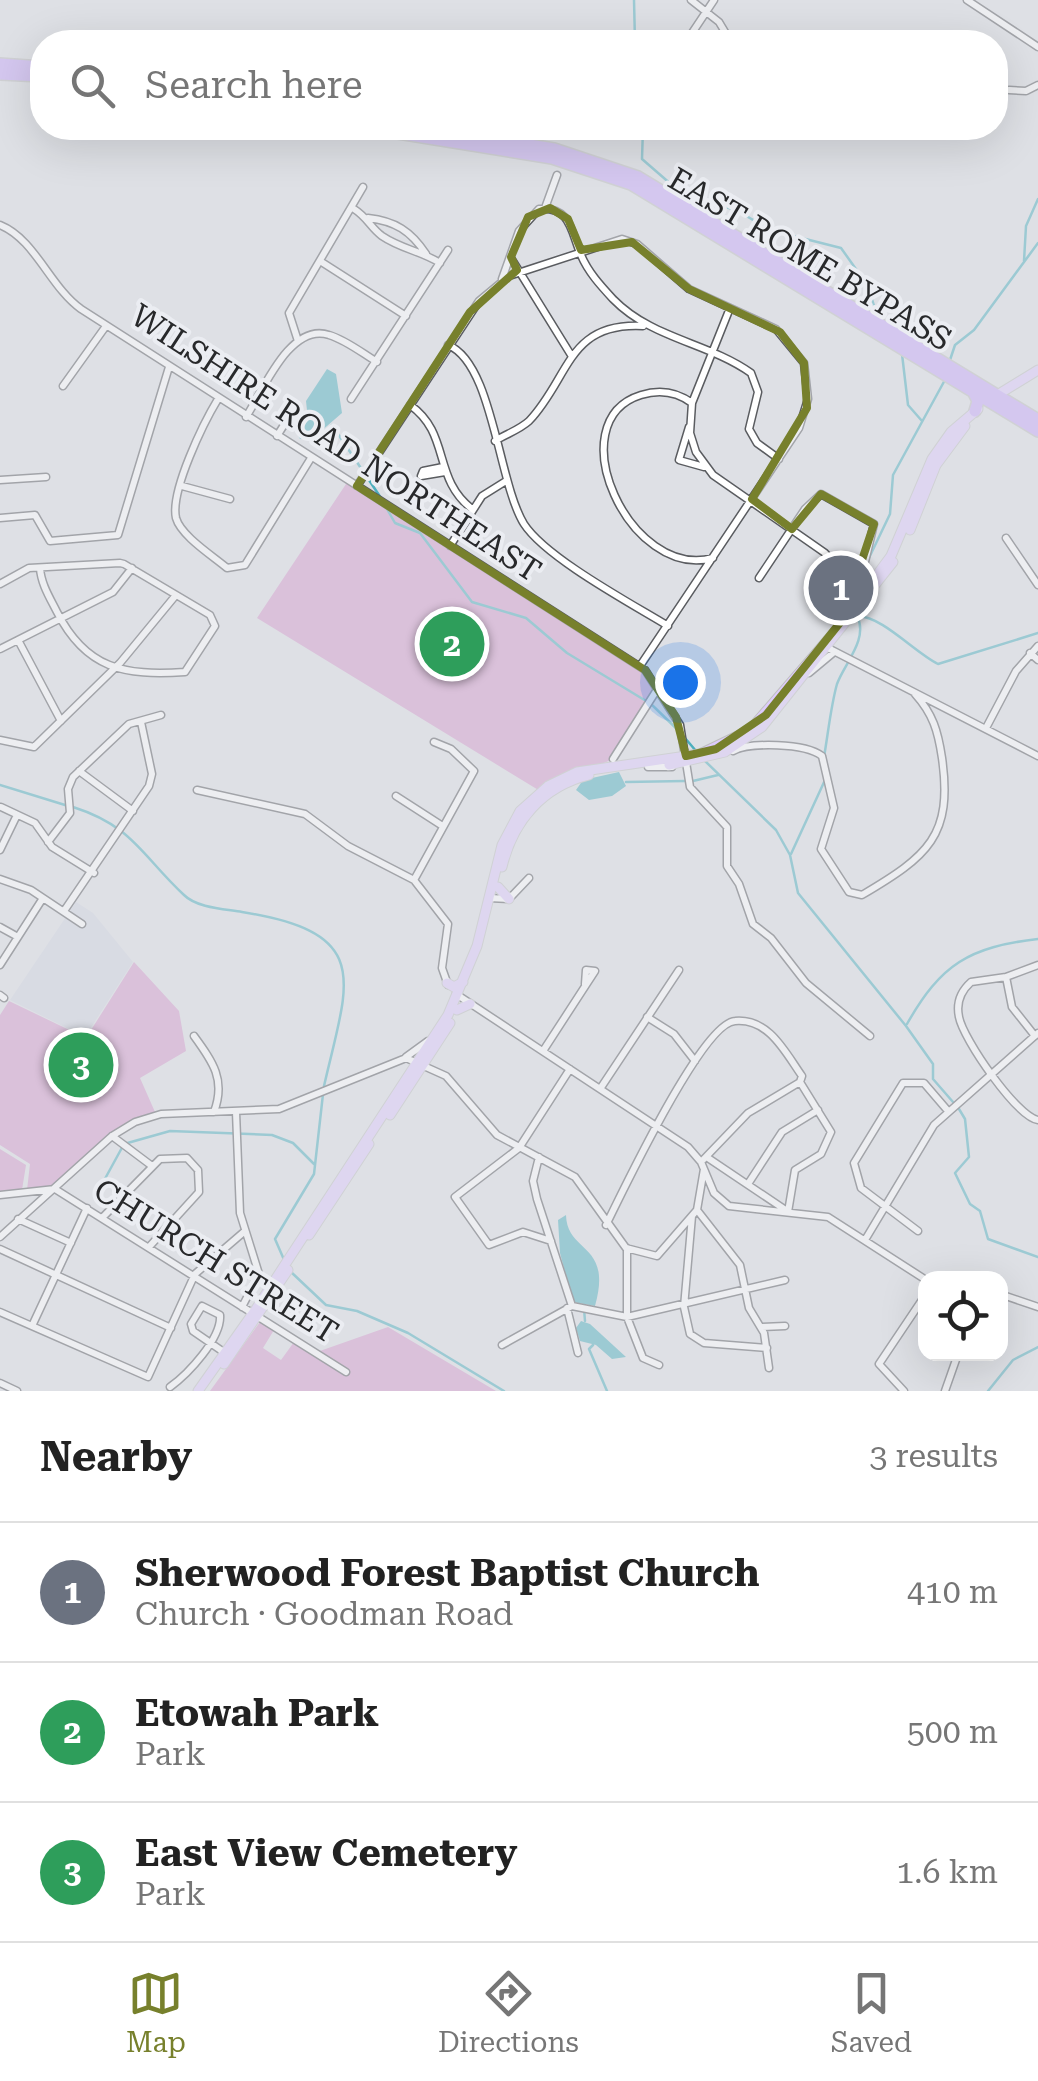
<!DOCTYPE html>
<html lang="en">
<head>
<meta charset="utf-8">
<style>
	body { margin:0; font-family:"Roboto Serif",serif; background:#f2f2f2; color:#222 }
	.controls { position:absolute; right:30px; bottom:30px; display:grid; overflow:hidden; border-radius:20px; box-shadow:0 10px 40px #0002 }
	.controls button { width:90px; height:90px; display:grid; place-items:center; padding:0; border:0; border-bottom:2px solid #e0e0e0; background:#fff; color:#222; font:50px sans-serif }
	.you { position:absolute; left:680px; top:682px; width:35px; height:35px; margin:-25px; border:8px solid #fff; border-radius:50%; background:#1a73e8; box-shadow:0 0 0 15px #1a73e833 }
	.badge { display:grid; place-items:center; width:65px; height:65px; border-radius:50%; background:#77802c; color:#fff; font-size:32px; font-weight:700 }
	.pin { position:absolute; translate:-50% -50%; border:5px solid #fff; box-shadow:0 2px 10px #0006 }
	.list { margin:0; padding:0; list-style:none }
	h2 { display:flex; justify-content:space-between; align-items:center; height:130px; margin:0; padding:0 40px; font-size:42px }
	h2 small { font-size:32px; font-weight:400; color:#767676 }
	.list li { display:grid; grid-template-columns:65px 1fr auto; gap:30px; align-items:center; box-sizing:border-box; height:140px; padding:0 40px; border-top:2px solid #e0e0e0 }
	.list b { display:block; font-size:38px; white-space:nowrap }
	.list p { margin:0; font-size:32px; white-space:nowrap; color:#767676 }
	.list em { font-size:32px; font-style:normal; color:#767676 }
	.icon { flex:none; width:55px; height:55px; fill:none; stroke:currentColor; stroke-width:2; stroke-linecap:round; stroke-linejoin:round }
	.map { position:relative; flex:none; width:1038px; height:1391px; overflow:hidden }
	.search { position:absolute; background:#fff; box-shadow:0 10px 40px #0002; left:30px; right:30px; top:30px; height:110px; display:flex; align-items:center; gap:25px; box-sizing:border-box; padding:0 35px; border-radius:40px; color:#767676; font-size:38px }
	.sheet { height:550px; background:#fff }
	nav { display:flex; justify-content:space-around; align-items:center; box-sizing:border-box; height:140px; border-top:2px solid #e0e0e0; background:#fff; font-size:28px; color:#767676 }
	nav a { display:grid; justify-items:center; gap:5px }
	nav .on { color:#77802c }
	.map>svg:first-child { display:block }
</style>
</head>
<body>
<div class="map">
<svg width="1038" height="1391" viewBox="0 0 1038 1391">
	<rect width="100%" height="100%" fill="#dee0e5"/>
	<path fill="#d1d5e1" d="M76,902L93,913L133,962L85,1037L10,1000Z"/>
	<path fill="#d59ccc" d="M348,481L640,666L658,688L613,759L540,791L257,618Z
		M134,962L179,1011L186,1051L140,1078L155,1112L113,1131L52,1187L27,1190L30,1164L0,1145V1015L9,1001L86,1038Z
		M0,1149L26,1165L22,1190L0,1192Z
		M260,1322L274,1330L263,1348L281,1360L294,1342L317,1352L388,1327L496,1391H210Z"/>
	<path fill="#4dafbd" d="M327,369L336,374L342,413L312,439H300L296,432L308,420L306,401Z
		M619,772L626,786L612,796L589,800L576,790L583,780Z
		M566,1215C567,1254 613,1242 595,1306L573,1302L560,1253L558,1220Z
		M581,1321L590,1324L626,1357L612,1359L596,1345L580,1341L576,1328Z"/>
	<g fill="none" stroke-linecap="round" stroke-linejoin="round">
		<path stroke="#4dafbd" stroke-width="2.5" d="M634,0L635,42
			M643,128L642,159L680,192L738,211L770,230L841,248L868,286L878,319
			M1024,261L1026,226L1038,199
			M902,354L908,405L922,421
			M950,360L955,345L974,330L1038,243
			M332,425L381,498
			M387,509L395,523L420,533L472,602L526,618L567,653L651,704L680,732
			M868,560L890,514L893,475L946,378
			M858,616C883,617 913,651 938,664L1038,633
			M685,738L696,751
			M824,757C828,734 831,705 837,684C844,664 869,639 857,616L867,602
			M705,761L776,830L790,855L798,893L906,1026L933,1064V1079L953,1102
			M693,781L718,775
			M626,782L685,781
			M0,785L65,805
			M73,807C133,826 142,856 184,895C197,908 225,909 242,912C375,933 348,981 324,1086
			M791,854L825,780
			M907,1024C941,964 969,947 1038,939
			M959,1109L965,1119L969,1157L955,1173L970,1204L980,1211L988,1239L1038,1257
			M101,1186L124,1144L170,1131L272,1135L293,1143L314,1164
			M285,1262L275,1239L314,1174L323,1094
			M291,1272L326,1305L357,1311L408,1333L504,1391
			M584,1309L585,1321
			M593,1345L589,1349L607,1391
			M988,1391L1013,1360L1038,1347"/>
		<defs>
			<path id="minor" d="M691,0L719,22L731,42
				M967,0L1038,47
				M644,35L647,42
				M686,42L714,0
				M1009,90L1026,91L1038,85
				M545,208L557,175
				M354,209C367,217 371,228 382,236C401,249 421,251 440,263
				M368,218C395,221 411,231 426,254
				M0,225C35,239 50,287 81,309L645,670L680,725L690,787L727,827V866L739,884L753,924L771,938L806,983L870,1036
				M511,258L571,355
				M320,261L406,316
				M502,279L519,231L539,209C571,206 571,232 581,255C588,272 601,286 613,299C652,339 707,342 751,373L758,392L749,429L757,443L779,459
				M730,308L692,403L690,433L696,452L713,475L825,553L863,594
				M298,341L289,313L363,187
				M448,345C493,363 498,482 524,524C546,558 632,604 668,626
				M63,386L106,326
				M218,399C204,422 170,491 176,518C181,536 213,556 227,568L245,565L311,458
				M351,399L448,250
				M692,403C677,392 660,389 641,395C557,421 630,581 713,558
				M410,405C451,434 432,478 472,509
				M246,417C263,391 290,322 329,335C346,340 362,353 377,362
				M689,427L679,460L704,467
				M277,436L296,406
				M495,441C506,434 519,430 529,421C570,378 567,322 643,326
				M443,467L423,471L421,476L445,472
				M0,480L46,477
				M182,486L230,499
				M357,486L479,301L509,276L622,239L637,244L689,289L776,329L804,363L808,399L799,428L640,666
				M0,518L35,515L50,541L118,535L169,367
				M1006,538L1038,585
				M450,546L482,496L506,481
				M759,578L805,509L821,494L874,524L863,570L854,584
				M0,584L29,568L120,563L124,564L210,615L215,626L185,672C124,676 86,669 57,612C50,598 41,584 40,568
				M18,640L61,721
				M824,646L1038,756
				M0,649L113,592L132,568
				M1030,653L1038,660
				M809,673L833,653
				M986,728L1016,671L1038,646
				M0,740L34,747L120,663L176,595
				M733,751C750,742 805,743 822,756L834,808L821,849L849,892L862,895C928,856 953,836 942,758C938,731 933,714 915,694
				M613,759L658,688
				M648,767H672
				M79,771L133,811
				M197,790L305,814L348,846L414,880L448,924L442,968L448,985
				M396,796L441,825
				M1,807L35,823L52,847L94,873
				M48,842L70,813L68,789L73,777L129,724L161,715
				M0,850L17,815
				M0,879L31,890L82,924
				M414,880L474,771L451,749L434,742
				M489,898L509,899L529,878
				M64,911L149,786L152,774L141,722
				M0,927L18,937
				M0,965L43,898
				M1038,965L1006,977L971,982C961,991 956,1003 959,1017C963,1039 1017,1117 1038,1120
				M1006,977L1012,1007L1035,1036
				M456,994L688,1147L701,1162L714,1193L729,1206L828,1217L926,1280
				M0,995L4,998
				M647,1017L674,1034L695,1061
				M194,1036C213,1062 226,1080 214,1112
				M543,1051L595,971L586,970L585,984
				M406,1057L428,1041
				M600,1089L679,970
				M236,1112L240,1213L259,1274L242,1307
				M112,1136L152,1166
				M539,1157L533,1181L537,1199L572,1306
				M708,1158L787,1211
				M701,1162L748,1113L800,1082
				M748,1184L782,1132L818,1110
				M0,1195L55,1189L346,1372
				M697,1210L740,1265L749,1308L764,1333L769,1368
				M697,1210L704,1169
				M692,1216L684,1307L690,1334L704,1343L767,1348
				M102,1218L160,1159L187,1158L198,1170L199,1192L149,1247
				M18,1219L71,1243
				M606,1225C623,1191 702,1023 735,1021C769,1018 785,1052 802,1076L800,1082L831,1132L821,1154L795,1170L788,1212
				M918,1231L861,1188L854,1163L903,1083H924L948,1111
				M0,1237L112,1136L135,1122L161,1114L279,1109L406,1058L446,1076L497,1135L575,1177L626,1248L657,1256L697,1210
				M865,1240L934,1125L1038,1033
				M551,1241L523,1232L489,1245L455,1197L519,1148L570,1069
				M627,1248V1317L643,1358L659,1365
				M0,1249L171,1328
				M1000,1294L1038,1307
				M572,1306L627,1317L785,1280
				M567,1308L578,1353
				M0,1312L148,1377L195,1274L245,1231
				M32,1326L87,1208
				M762,1327L785,1326
				M502,1345L572,1306
				M0,1383L17,1391
				M170,1387C188,1374 222,1338 220,1315L202,1306L191,1324L193,1331L225,1353
				M904,1391L879,1364L926,1294
				M945,1391L958,1354"/>
			<path id="major" d="M994,397L1038,370
				M910,530L936,465L965,426
				M669,765L725,752L762,727L893,562
				M502,867C513,821 542,787 589,775
				M498,887L509,899
				M447,983L454,987L463,982
				M457,1010L470,1004
				M390,1115L450,1023
				M309,1235L369,1144
				M224,1364L288,1270
				M198,1391L256,1309L448,1015L477,946L502,845L520,811L548,786L577,772L700,754L750,730L837,629L891,556L932,459L951,432L978,409"/>
			<path id="highway" d="M0,64L42,67
				M0,74L42,76
				M367,128L552,158L631,184L1038,431
				M426,128L554,149L638,177L1038,420
				M973,391L978,401L975,411"/>
		</defs>
		<use href="#minor" stroke="#5a5c60" stroke-width="9"/>
		<use href="#major" stroke="#bebfbf" stroke-width="11"/>
		<use href="#highway" stroke="#bebfbf" stroke-width="14"/>
		<use href="#minor" stroke="#fff" stroke-width="6"/>
		<use href="#major" stroke="#ddcbfc" stroke-width="9"/>
		<use href="#highway" stroke="#c7a9fa" stroke-width="11"/>
	</g>
	<path d="M0 0H1038V1391H0ZM550,208L568,219L581,250L632,242L689,289L780,332L804,363L807,408L752,499L792,529L821,494L874,524L854,584L863,594L766,715L716,749L686,756L676,717L645,670L357,486L470,312L517,270L511,257L528,217Z" fill="#dee0e5" fill-opacity=".55" fill-rule="evenodd"/>
	<path fill="none" stroke="#77802c" stroke-width="8" stroke-linejoin="round" d="M550,208L568,219L581,250L632,242L689,289L780,332L804,363L807,408L752,499L792,529L821,494L874,524L854,584L863,594L766,715L716,749L686,756L676,717L645,670L357,486L470,312L517,270L511,257L528,217Z"/>
	<g text-anchor="middle" stroke-width="8" stroke-linejoin="round" paint-order="stroke">
		<g font-size="32" fill="#28292b" stroke="#ebedf2">
			<text transform="translate(810 259) rotate(31)" y="11">EAST ROME BYPASS</text>
			<text transform="translate(336 443) rotate(33)" y="11">WILSHIRE ROAD NORTHEAST</text>
			<text transform="translate(216 1261) rotate(32)" y="11">CHURCH STREET</text>
		</g>
	</g>
</svg>
<div class="controls">
<button><svg class="icon" aria-label="locate" viewBox="0 0 24 24"><circle cx="12" cy="12" r="6"/><path d="M12 2v4M12 18v4M2 12h4M18 12h4"/></svg></button>
</div>
<div class="you"></div>
<div class="pin badge" style="left:841px;top:588px;background:#6b7280">1</div>
<div class="pin badge" style="left:452px;top:644px;background:#2e9e5b">2</div>
<div class="pin badge" style="left:81px;top:1065px;background:#2e9e5b">3</div>
<div class="search"><svg class="icon" aria-label="search" viewBox="0 0 24 24"><circle cx="10" cy="10" r="6"/><path d="M15 15l6 6"/></svg>Search here</div>
</div>
<section class="sheet">
<h2>Nearby<small>3 results</small></h2>
<ul class="list">
<li><span class="badge" style="background:#6b7280">1</span><div><b>Sherwood Forest Baptist Church</b><p>Church · Goodman Road</p></div><em>410 m</em></li>
<li><span class="badge" style="background:#2e9e5b">2</span><div><b>Etowah Park</b><p>Park</p></div><em>500 m</em></li>
<li><span class="badge" style="background:#2e9e5b">3</span><div><b>East View Cemetery</b><p>Park</p></div><em>1.6 km</em></li>
</ul>
</section>
<nav>
<a class="on"><svg class="icon" aria-label="map" viewBox="0 0 24 24"><path d="M3 6l6-2 6 2 6-2v14l-6 2-6-2-6 2zM9 4v14M15 6v14"/></svg>Map</a>
<a><svg class="icon" aria-label="directions" viewBox="0 0 24 24"><path d="M12 3l9 9-9 9-9-9zM9 14v-3h6M13 9l2 2-2 2"/></svg>Directions</a>
<a><svg class="icon" aria-label="saved" viewBox="0 0 24 24"><path d="M7 4h10v16l-5-4-5 4z"/></svg>Saved</a>
</nav>
</body>
</html>
